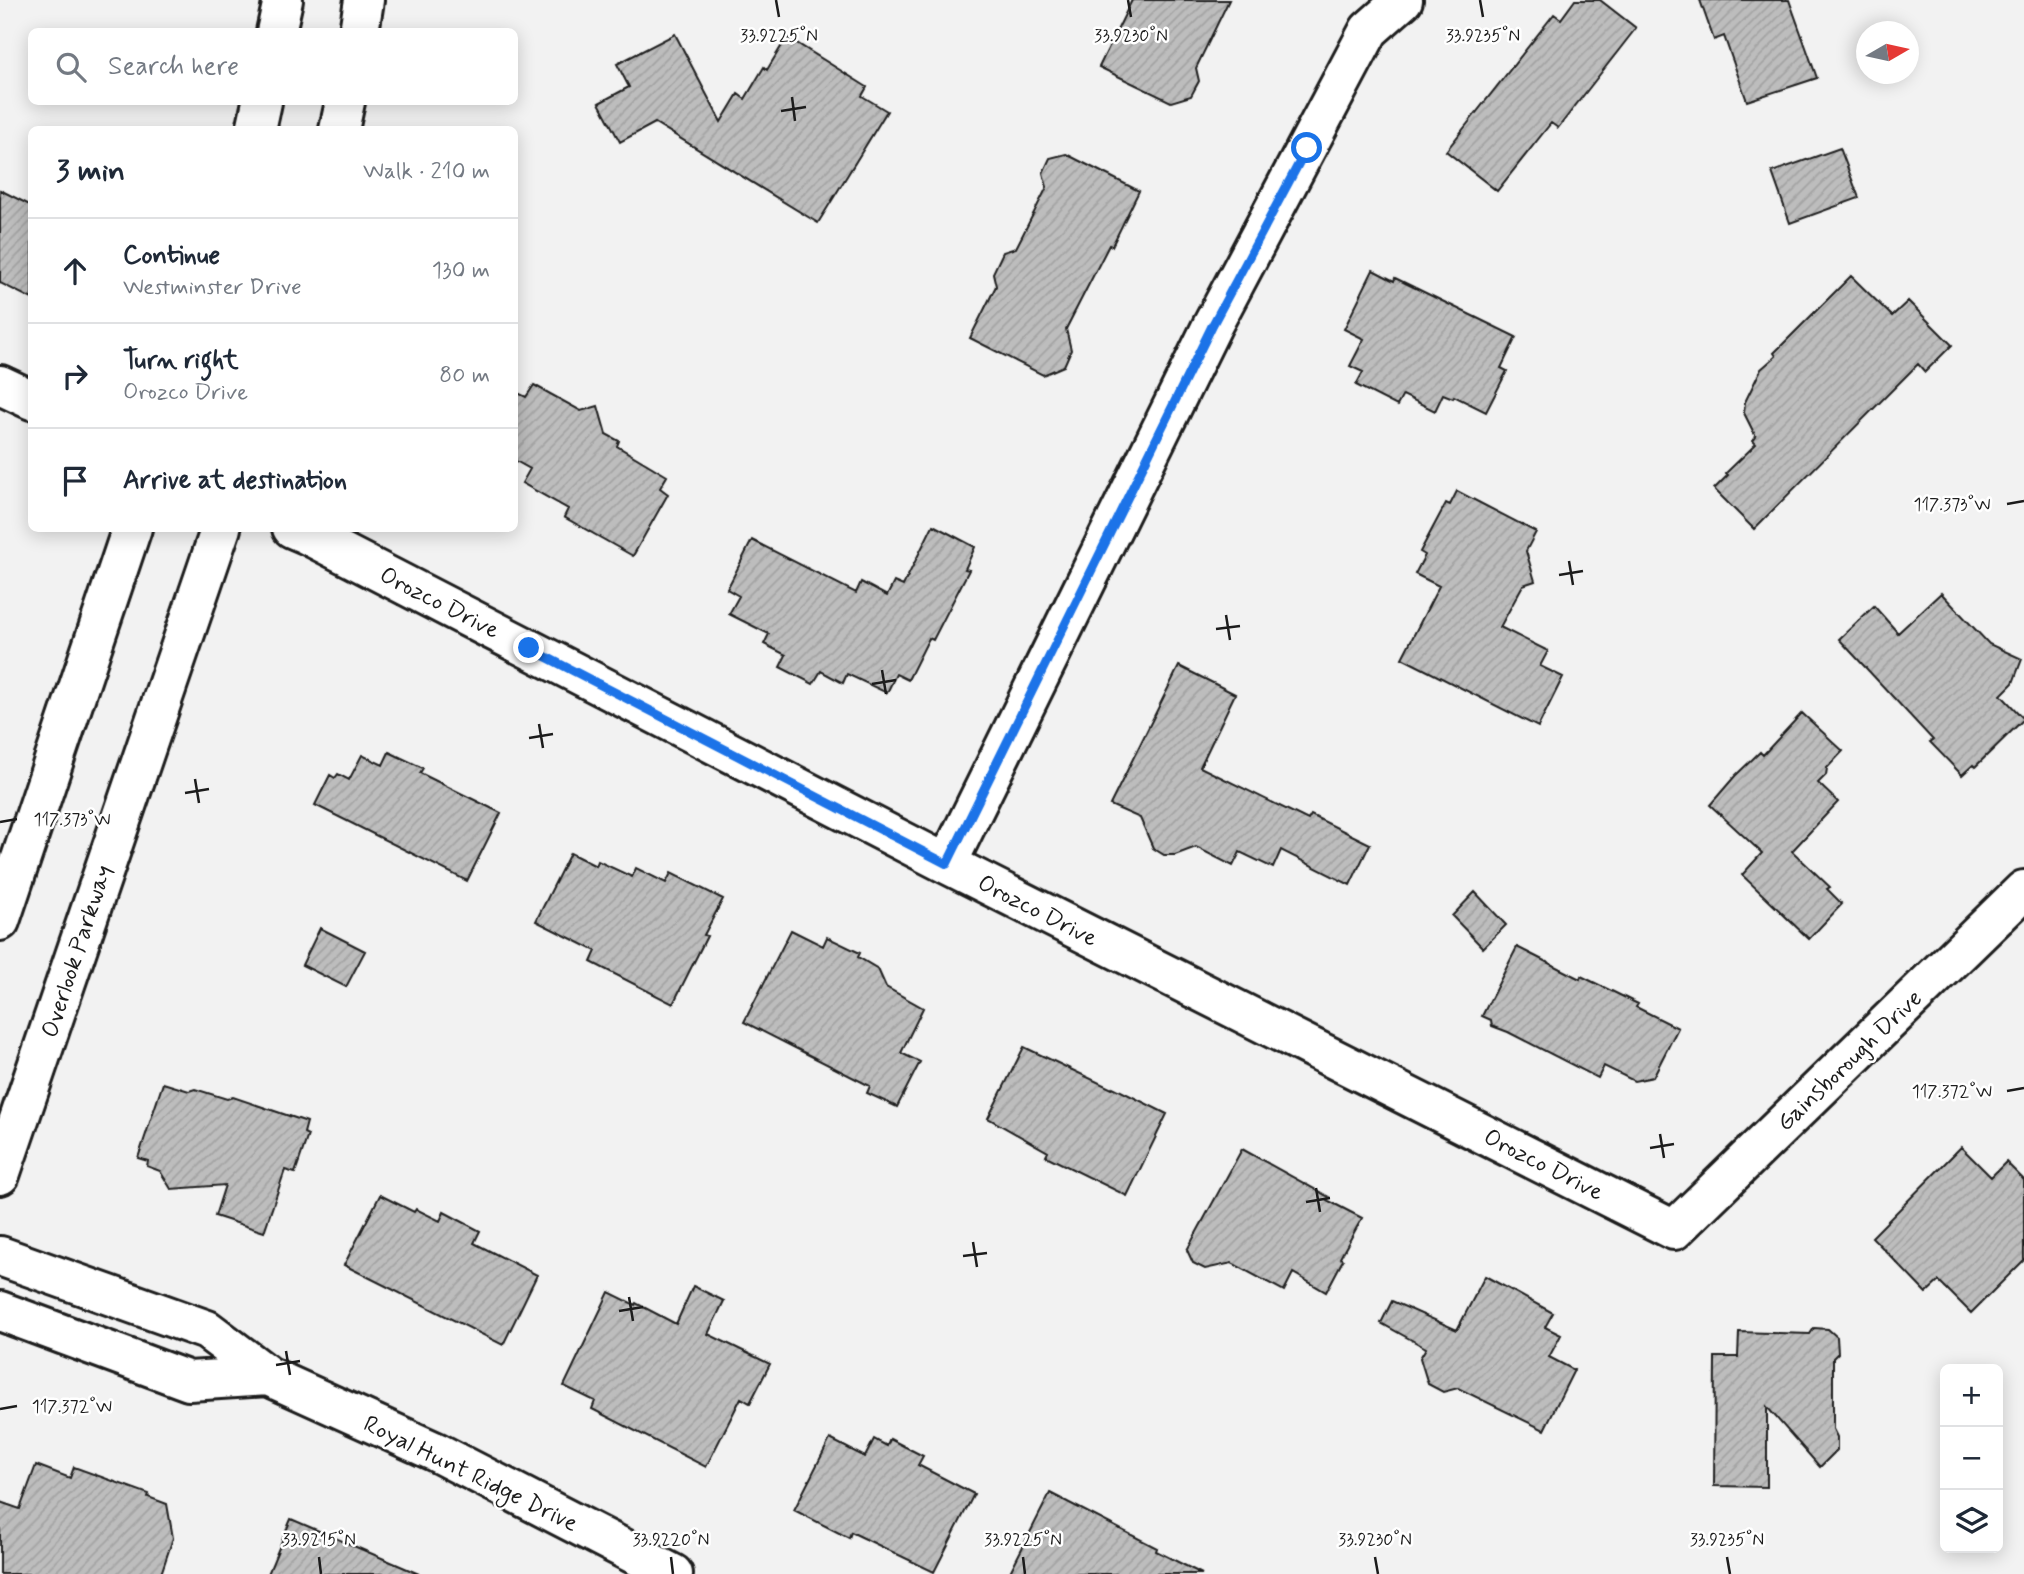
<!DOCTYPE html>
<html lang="en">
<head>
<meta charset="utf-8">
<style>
	body { margin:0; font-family:Mynerve,sans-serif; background:#f2f2f3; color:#1f2937 }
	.controls { position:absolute; right:21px; bottom:21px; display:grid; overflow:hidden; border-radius:10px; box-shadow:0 4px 18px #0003 }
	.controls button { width:63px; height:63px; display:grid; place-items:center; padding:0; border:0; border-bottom:2px solid #e0e1e3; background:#fff; color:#1f2937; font:35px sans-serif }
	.compass { position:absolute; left:1856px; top:21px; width:63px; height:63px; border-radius:50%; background:#fff; box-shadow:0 4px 18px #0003; rotate:81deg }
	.stop { position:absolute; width:21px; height:21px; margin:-16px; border:5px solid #1a73e8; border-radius:50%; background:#fff }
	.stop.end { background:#1a73e8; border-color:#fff; box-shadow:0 2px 7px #0008 }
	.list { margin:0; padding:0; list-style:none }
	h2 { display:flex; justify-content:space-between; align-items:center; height:91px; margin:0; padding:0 28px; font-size:30px }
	h2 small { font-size:23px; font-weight:400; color:#747a83 }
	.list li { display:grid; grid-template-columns:46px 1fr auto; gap:21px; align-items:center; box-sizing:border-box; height:105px; padding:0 28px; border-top:2px solid #e0e1e3 }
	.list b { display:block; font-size:26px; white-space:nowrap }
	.list p { margin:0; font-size:23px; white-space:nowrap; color:#747a83 }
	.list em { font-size:23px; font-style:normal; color:#747a83 }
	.icon { flex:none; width:38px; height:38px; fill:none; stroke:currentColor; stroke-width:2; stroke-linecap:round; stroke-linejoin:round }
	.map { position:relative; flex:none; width:2024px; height:1574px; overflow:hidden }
	.search { position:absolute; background:#fff; box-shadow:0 4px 18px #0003; left:28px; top:28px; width:490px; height:77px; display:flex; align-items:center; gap:18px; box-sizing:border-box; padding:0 24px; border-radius:10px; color:#747a83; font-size:26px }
	.panel { position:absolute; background:#fff; box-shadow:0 4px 18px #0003; left:28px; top:126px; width:490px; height:406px; border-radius:10px }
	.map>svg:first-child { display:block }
</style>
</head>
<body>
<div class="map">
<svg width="2024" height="1574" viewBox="0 0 2024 1574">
	<defs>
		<pattern id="building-hatch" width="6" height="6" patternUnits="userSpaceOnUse" patternTransform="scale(1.75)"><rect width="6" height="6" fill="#bdbdbd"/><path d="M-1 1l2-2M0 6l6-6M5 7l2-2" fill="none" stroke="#a2a2a2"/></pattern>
	</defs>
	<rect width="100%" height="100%" fill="#f2f2f2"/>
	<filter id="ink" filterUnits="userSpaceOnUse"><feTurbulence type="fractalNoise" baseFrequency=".0143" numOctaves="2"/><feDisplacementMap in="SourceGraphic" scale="14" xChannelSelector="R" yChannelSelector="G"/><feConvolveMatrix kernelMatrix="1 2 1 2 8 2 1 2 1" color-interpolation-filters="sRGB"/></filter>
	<g filter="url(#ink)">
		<path fill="url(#building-hatch)" stroke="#1c1c1c" stroke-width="2" d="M1132,0H1229L1196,68L1199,81L1191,96L1171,102L1099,67Z
			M1575,0H1600L1636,28L1558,128L1551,123L1497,191L1446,151L1554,14L1561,19Z
			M1700,0H1789L1817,78L1747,101L1724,36L1714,40Z
			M675,34L721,122L738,94L745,99L764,67L767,70L787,37L867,87L862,96L887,111L818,223L655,123L620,142L599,103L629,87L617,64Z
			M1840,148L1859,198L1790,223L1772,172Z
			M1066,154L1139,191L1112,246L1109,245L1066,329L1071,350L1064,366L1043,375L970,338L996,286L993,273L1003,252L1016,248L1047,187L1043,173L1050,158Z
			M0,190L32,206V299L0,283Z
			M1373,270L1394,281L1395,278L1516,337L1501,368L1507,371L1486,412L1454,396L1453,398L1443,394L1435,411L1403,395L1397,406L1356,385L1363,372L1350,366L1364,339L1344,329Z
			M1851,276L1892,316L1908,301L1952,345L1925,372L1918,364L1754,529L1714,489L1728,475L1726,473L1756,444L1753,441L1756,437L1744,413L1745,402L1761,369L1776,356L1774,353Z
			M534,385L581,411L598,406L606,434L619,441L617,446L667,476L660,488L668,494L633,556L564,517L568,509L522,483L530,469L514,460V391L526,397Z
			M1457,491L1536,532L1526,551L1535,581L1523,585L1500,627L1548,651L1540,666L1563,677L1538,727L1402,658L1439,586L1415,574L1425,555L1420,552L1446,503L1450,505Z
			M933,525L975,547L965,569L969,570L933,640L929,638L908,680L896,674L887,693L847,674L843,683L821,671L813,684L780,667L786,655L764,644L769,634L729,614L739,596L727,589L752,540L856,593L861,582L887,596L894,582L903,586Z
			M1941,593L1989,644L2022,659L2013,683L2001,695L2024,719L1975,767L1973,765L1962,775L1930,742L1933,740L1839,639L1874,606L1898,633Z
			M1179,666L1235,694L1200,767L1308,820L1311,815L1370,844L1350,885L1281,850L1273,868L1240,852L1233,866L1196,847L1175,855H1164L1153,848L1140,818L1110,805Z
			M1802,713L1843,751L1827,768L1826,775L1818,783L1838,802L1792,851L1830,887L1827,889L1842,904L1809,939L1742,875L1762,853L1710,805L1735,776L1760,752L1763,755Z
			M389,752L423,768L420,773L501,813L467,881L315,805L330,775L335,778L338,774L349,780L362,755L383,765Z
			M570,853L596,866L598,861L632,877L636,868L666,883L671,873L723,899L704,935L707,936L673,1004L591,962L596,951L536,921Z
			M1475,892L1506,925L1483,948L1452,916Z
			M320,928L365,951L346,987L302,965Z
			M791,930L823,946L827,937L860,953L858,957L878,969L886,987L923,1008L901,1053L920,1062L897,1107L867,1093L870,1086L744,1022Z
			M1517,947L1580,979L1581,976L1638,1004L1636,1007L1678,1028L1653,1077L1634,1081L1604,1066L1598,1078L1508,1032L1492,1026L1491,1020L1482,1016Z
			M1024,1047L1112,1089L1113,1087L1167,1114L1127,1196L1046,1156L1048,1152L988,1118Z
			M163,1083L189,1091L195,1089L227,1099L233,1097L307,1122L304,1133L308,1135L295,1173L285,1170L264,1232L215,1216L225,1185L171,1189L160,1171L147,1166L148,1161L138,1158Z
			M1961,1147L1991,1177L2006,1162L2024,1180V1260L1971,1313L1939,1281L1926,1293L1872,1237Z
			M1242,1149L1329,1197L1327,1200L1362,1218L1340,1258L1343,1260L1326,1292L1293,1273L1284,1291L1232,1263L1205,1269L1193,1263L1187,1250Z
			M380,1195L414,1212L416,1209L440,1221L444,1212L480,1231L474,1243L537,1275L503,1345L344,1265Z
			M1485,1276L1553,1313L1545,1327L1561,1335L1549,1357L1574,1370L1544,1430L1458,1388L1443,1392L1428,1384L1420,1358L1426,1348L1381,1323L1392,1301L1457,1330Z
			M693,1286L724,1301L708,1334L770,1364L750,1403L741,1398L706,1467L592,1409L595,1401L564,1386L609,1292L635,1305L636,1303L676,1324Z
			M1814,1328L1828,1329L1837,1337L1838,1353L1833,1358V1429L1837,1437V1450L1820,1467L1767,1407V1487L1714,1486L1715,1357H1738L1739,1332L1810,1334Z
			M830,1439L865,1457L874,1439L887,1446L890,1439L923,1456L918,1465L974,1494L934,1572L851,1532L849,1538L794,1510Z
			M36,1465L70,1478L74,1467L149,1494L148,1497L167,1504L173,1538L161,1574H0V1502L20,1509Z
			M1050,1493L1157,1548L1156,1551L1202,1574H1009Z
			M291,1519L419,1574H268Z"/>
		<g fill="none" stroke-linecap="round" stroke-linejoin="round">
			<defs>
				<path id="street" d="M0,385L32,400
					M292,528L306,534L947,864L1674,1230L2024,890
					M947,864L1212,326L1369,30L1403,0
					M0,1256L207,1330L268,1376L436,1452L673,1574
					M0,1311L189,1381L268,1376"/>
				<path id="secondary" d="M276,32L283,0
					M359,32L364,0
					M256,130L262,102
					M339,130L345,102
					M0,921L132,528
					M0,1175L221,528"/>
			</defs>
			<use href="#street" stroke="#1c1c1c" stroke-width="44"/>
			<use href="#secondary" stroke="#1c1c1c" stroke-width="44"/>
			<use href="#street" stroke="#fff" stroke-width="38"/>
			<use href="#secondary" stroke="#fff" stroke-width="38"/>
		</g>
	</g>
	<g fill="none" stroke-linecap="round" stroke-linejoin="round" filter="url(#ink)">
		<path stroke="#1a73e8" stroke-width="9" d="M529,648L947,864L1212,326L1307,148"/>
	</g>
	<path fill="none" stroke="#1c1c1c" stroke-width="2.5" d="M776,0L779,17M1128,0L1131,17M1480,0L1483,17M792,97L795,121M781,111L806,107M2007,504L2024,501M1569,561L1573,585M1559,575L1583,571M1226,615L1230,640M1216,629L1240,626M882,670L886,694M872,684L896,680M539,724L543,748M529,738L553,734M195,779L199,803M185,793L209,789M0,822L17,819M2007,1091L2024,1088M1660,1134L1664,1158M1650,1148L1674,1144M1316,1188L1320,1212M1306,1202L1330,1198M973,1242L977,1267M963,1256L987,1253M629,1297L633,1321M619,1311L643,1307M286,1351L290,1375M276,1365L300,1361M0,1409L17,1406M319,1557L321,1574M671,1557L673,1574M1023,1557L1025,1574M1375,1557L1378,1574M1727,1557L1730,1574"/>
	<g text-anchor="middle" stroke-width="5" stroke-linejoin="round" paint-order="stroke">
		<g font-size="24" fill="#1c1c1c" stroke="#fff">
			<text transform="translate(440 602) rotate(27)" y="8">Orozco Drive</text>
			<text transform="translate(1038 910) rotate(27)" y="8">Orozco Drive</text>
			<text transform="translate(76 951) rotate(-72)" y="8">Overlook Parkway</text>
			<text transform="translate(1849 1060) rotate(-44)" y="8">Gainsborough Drive</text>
			<text transform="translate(1544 1164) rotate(27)" y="8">Orozco Drive</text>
			<text transform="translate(471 1473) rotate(26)" y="8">Royal Hunt Ridge Drive</text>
		</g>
	</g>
	<g font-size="18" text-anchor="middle" fill="#1c1c1c" stroke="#fff" stroke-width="5" stroke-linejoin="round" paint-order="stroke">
		<text x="779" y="41">33.9225°N</text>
		<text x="1131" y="41">33.9230°N</text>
		<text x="1483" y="41">33.9235°N</text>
		<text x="1952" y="510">117.373°W</text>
		<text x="72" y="825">117.373°W</text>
		<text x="1952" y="1097">117.372°W</text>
		<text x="72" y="1412">117.372°W</text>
		<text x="319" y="1545">33.9215°N</text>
		<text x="671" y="1545">33.9220°N</text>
		<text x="1023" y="1545">33.9225°N</text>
		<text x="1375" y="1545">33.9230°N</text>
		<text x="1727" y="1545">33.9235°N</text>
	</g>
</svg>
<div class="controls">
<button>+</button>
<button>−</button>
<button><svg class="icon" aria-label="layers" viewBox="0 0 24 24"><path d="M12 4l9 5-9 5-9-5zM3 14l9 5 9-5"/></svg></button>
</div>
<svg class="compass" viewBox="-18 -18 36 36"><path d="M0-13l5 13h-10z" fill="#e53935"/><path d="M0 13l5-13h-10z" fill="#747a83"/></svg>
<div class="stop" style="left:1307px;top:148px"></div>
<div class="stop end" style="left:529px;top:648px"></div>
<div class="search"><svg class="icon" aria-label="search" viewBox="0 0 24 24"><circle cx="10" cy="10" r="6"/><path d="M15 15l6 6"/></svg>Search here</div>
<section class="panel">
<h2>3 min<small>Walk · 210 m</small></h2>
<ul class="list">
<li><svg class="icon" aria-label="ahead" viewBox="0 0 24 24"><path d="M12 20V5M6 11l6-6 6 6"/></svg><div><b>Continue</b><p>Westminster Drive</p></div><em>130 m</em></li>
<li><svg class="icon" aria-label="right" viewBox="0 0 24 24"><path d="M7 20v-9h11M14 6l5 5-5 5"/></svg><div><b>Turn right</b><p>Orozco Drive</p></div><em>80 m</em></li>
<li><svg class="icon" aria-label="arrive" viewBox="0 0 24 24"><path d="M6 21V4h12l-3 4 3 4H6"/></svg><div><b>Arrive at destination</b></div></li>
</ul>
</section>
</div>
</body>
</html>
